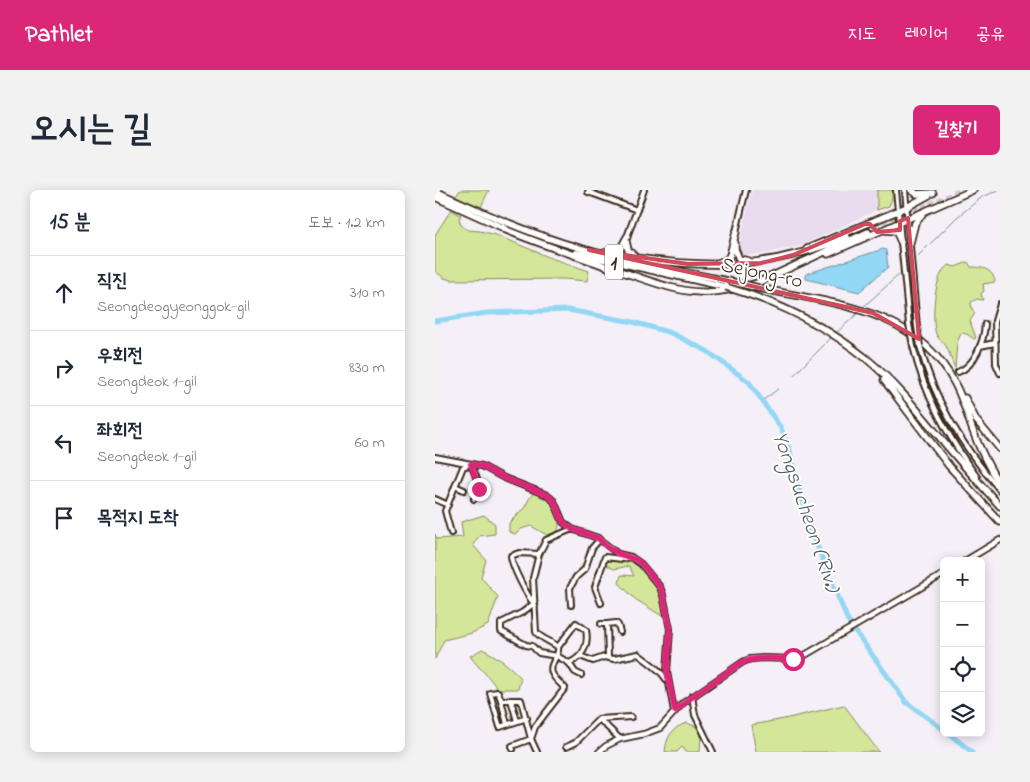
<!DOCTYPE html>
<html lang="ko">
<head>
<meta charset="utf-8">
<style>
	body { margin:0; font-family:"Indie Flower","Poor Story",sans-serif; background:#f2f2f3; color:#1f2937 }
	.controls { position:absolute; right:15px; bottom:15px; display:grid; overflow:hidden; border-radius:8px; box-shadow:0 2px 12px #0003 }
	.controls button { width:45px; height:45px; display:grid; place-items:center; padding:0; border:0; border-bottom:1px solid #e0e1e3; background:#fff; color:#1f2937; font:25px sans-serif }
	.stop { position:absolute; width:15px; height:15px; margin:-11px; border:4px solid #db2777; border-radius:50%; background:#fff }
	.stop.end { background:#db2777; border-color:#fff; box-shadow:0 1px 5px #0008 }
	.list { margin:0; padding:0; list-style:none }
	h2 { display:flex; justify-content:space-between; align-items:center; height:65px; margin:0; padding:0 20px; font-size:21px }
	h2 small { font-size:16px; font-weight:400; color:#747a83 }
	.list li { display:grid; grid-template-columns:32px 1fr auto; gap:15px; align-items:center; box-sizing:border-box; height:75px; padding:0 20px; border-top:1px solid #e0e1e3 }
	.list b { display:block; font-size:19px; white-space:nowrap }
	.list p { margin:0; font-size:16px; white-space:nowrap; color:#747a83 }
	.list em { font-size:16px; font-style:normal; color:#747a83 }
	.icon { flex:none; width:28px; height:28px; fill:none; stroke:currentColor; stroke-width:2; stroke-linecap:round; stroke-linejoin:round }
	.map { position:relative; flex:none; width:565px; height:562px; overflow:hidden; border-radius:8px }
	header { display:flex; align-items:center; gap:30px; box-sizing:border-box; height:70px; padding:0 25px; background:#db2777; color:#fff }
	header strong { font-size:24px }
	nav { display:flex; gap:28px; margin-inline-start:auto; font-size:18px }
	.intro { display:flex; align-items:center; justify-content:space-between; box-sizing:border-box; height:120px; padding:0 30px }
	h1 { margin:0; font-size:35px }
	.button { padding:12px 22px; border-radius:8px; background:#db2777; color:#fff; font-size:18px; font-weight:700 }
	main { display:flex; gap:30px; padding:0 30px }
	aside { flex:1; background:#fff; border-radius:8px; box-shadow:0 2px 12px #0003 }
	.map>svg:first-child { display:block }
</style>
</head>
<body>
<header>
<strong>Pathlet</strong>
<nav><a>지도</a><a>레이어</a><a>공유</a></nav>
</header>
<div class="intro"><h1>오시는 길</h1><a class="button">길찾기</a></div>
<main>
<aside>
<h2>15 분<small>도보 · 1.2 km</small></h2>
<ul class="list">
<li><svg class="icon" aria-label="ahead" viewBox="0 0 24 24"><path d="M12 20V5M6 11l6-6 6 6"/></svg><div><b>직진</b><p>Seongdeogyeonggok-gil</p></div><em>310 m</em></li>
<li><svg class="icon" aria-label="right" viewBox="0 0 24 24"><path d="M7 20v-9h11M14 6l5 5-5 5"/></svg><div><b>우회전</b><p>Seongdeok 1-gil</p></div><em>830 m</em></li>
<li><svg class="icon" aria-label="left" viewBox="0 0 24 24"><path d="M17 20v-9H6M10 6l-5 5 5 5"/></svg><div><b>좌회전</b><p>Seongdeok 1-gil</p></div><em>60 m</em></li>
<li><svg class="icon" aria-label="arrive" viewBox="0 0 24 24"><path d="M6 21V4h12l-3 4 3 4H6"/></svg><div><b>목적지 도착</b></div></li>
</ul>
</aside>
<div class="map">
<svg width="565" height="562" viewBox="0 0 565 562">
	<rect width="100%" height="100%" fill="#f5eff7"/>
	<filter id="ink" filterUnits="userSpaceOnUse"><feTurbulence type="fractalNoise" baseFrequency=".02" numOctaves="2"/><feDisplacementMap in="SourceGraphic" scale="10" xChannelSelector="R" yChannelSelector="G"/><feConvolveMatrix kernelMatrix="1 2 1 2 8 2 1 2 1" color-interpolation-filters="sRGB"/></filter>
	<g filter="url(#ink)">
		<path fill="#e9dbee" d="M317,0H442V20L365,56L327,64L308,65L305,63L304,55Z"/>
		<path fill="#d3e69a" stroke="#87885c" d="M25,0H54L46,17L21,6Z
			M442,0H457V9L454,16L442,20Z
			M16,20L26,25L24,29L26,35L33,40L45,41L61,45L116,68L154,81L152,91L128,89L16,90L9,88L0,81V45Z
			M533,72L536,77C548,77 558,79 560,92L548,94L549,101L546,104L548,110L542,109L536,112L537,119L540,123L535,131L541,148L539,149L532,144L526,143L522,153L520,178C516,171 515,163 511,156C508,152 503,149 501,144C496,130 499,81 514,75L520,77Z
			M99,303C105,305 113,307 117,312C122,319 127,334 122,342L112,345L96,336L86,339L81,344L74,342V333L90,317L95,307Z
			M49,325L60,334V344L44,346L38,355L51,370L46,387L63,407L53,435L37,443L9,450L0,469V344L2,349L28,347L26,332Z
			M173,369H195L204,374L223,398L230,424L227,426L200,409L184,393L186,385L199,386L194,376L179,379L171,375Z
			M47,459C62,466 75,476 86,488L83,499H62C55,486 43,478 35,466Z
			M409,515L444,562H321L316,535L349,529Z
			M252,533L260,536L266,543L265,562H251L247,557L242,562H230C231,548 237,537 252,533Z"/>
		<path fill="#92d7f4" stroke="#6f929e" d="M448,59L451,60L453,77L424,102L371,89V84Z"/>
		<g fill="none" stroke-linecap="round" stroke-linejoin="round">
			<path stroke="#6f929e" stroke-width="1" d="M470,79L521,28L547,7L564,0
				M427,118L467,82
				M400,144L423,123
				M359,185L397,147
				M327,211L343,199"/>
			<path stroke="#92d7f4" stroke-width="5" d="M0,131L52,123L133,120L198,132L236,143L272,161L314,192L346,238L355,261L372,331L413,431L471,512L509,540
				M513,543L537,562"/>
			<path stroke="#d0c8cc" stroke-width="5.5" stroke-dasharray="5.5 3" stroke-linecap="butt" d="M433,42L526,0"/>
			<defs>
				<path id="minor" d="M154,0L153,2L159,4L202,20
					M461,0L474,134
					M470,0L482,137
					M301,42L311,0
					M192,47L209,0
					M565,114L560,131L561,174L565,183
					M478,156C489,205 513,247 542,287
					M485,156C499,211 528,258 565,300
					M545,156L560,153
					M523,182C540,176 549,151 550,134
					M0,267L47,276L69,288L112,305L119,311L128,332L137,339L163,348L183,364L196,367L206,374L225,397L228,405L235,439L232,482L239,521
					M20,296L29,300
					M0,309L13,315
					M16,343L10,321L28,277L36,274C41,288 48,296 39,309
					M104,364L84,363L76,366C77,377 92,406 100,415H97L88,422L66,433V441L91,455L97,456L104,463L122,466L134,473C148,467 154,455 151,440L141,433L123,457
					M166,413L160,397L170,367L187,369L196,367
					M136,415L135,398L141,387L150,379L157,358L165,349
					M166,434H172L173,467
					M172,434L181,433L183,435L185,442
					M145,466L158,471L169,467L179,469L203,464C213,472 224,478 231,489
					M134,473L140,482L146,485
					M257,506L260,525L278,562
					M66,510L72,534
					M76,510L82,531
					M164,529L196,527
					M131,557L140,553L164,529L185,549
					M78,559L77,556L96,549L86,510H66L63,502L55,503L65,537L92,528
					M102,562L96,549L100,537L130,498C126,494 119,489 117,483C113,474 125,466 123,457C116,451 106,449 101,442L98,388L104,364L111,350L137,339"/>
				<path id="major" d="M530,371L565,350
					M164,562L171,556L185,549L209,544L225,538L248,513L308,472L315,469L329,468L358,469L365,468L509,384"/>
				<path id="highway" d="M476,0L482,4L498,3
					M0,1C42,20 84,39 128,53C185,71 245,81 303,93
					M0,7L71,39
					M69,39C107,55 146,67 184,81C211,89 237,101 265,102C285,103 303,99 322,93L433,42
					M449,40L461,41L466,52
					M191,51L193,60L201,68
					M300,53V59L304,69L314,71
					M475,53L480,33L488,23
					M372,59L472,17L494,5
					M141,63L291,97
					M169,63L186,58L192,47
					M393,64L538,0
					M201,68C279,79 338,78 412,47
					M282,73L292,70L295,65L301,42
					M324,98C399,114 481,118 520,194C528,209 532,225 538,241C545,260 554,278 565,295
					M313,104C357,119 396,140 432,169C463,195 487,226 512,256C529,276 547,296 565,316
					M449,190L514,276L565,332
					M530,208L541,230L565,259"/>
			</defs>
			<use href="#minor" stroke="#3b2a1e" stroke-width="8"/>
			<use href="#major" stroke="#3b2a1e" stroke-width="8"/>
			<use href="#highway" stroke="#3b2a1e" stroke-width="9"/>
			<use href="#minor" stroke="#fff" stroke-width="4"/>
			<use href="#major" stroke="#fff" stroke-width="4.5"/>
			<use href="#highway" stroke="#fff" stroke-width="5.5"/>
			<defs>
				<path id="minor-bridge" d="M474,134L478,156
					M482,137L485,156"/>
				<path id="highway-bridge" d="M303,93L324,98
					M291,97L313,104"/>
			</defs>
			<use href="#minor-bridge" stroke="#3b2a1e" stroke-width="8" stroke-linecap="butt"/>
			<use href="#highway-bridge" stroke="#3b2a1e" stroke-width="9" stroke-linecap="butt"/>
			<use href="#minor-bridge" stroke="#fff" stroke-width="4"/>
			<use href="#highway-bridge" stroke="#fff" stroke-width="5.5"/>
		</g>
	</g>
	<g fill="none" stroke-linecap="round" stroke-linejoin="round" filter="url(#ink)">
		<path stroke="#db2777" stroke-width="6" d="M44,299L36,274L47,276L69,288L112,305L119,311L128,332L137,339L163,348L174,358L184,364L202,370L211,379L225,397L228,405L235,439L232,482L240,521L258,506L308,472C324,466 342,469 358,469"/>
	</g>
	<path fill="none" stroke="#d1495b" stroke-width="4" stroke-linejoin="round" d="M473,28L484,149L438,123L154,60L253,74L326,73L358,65L430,34H435L442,42L465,40V31Z"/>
	<g text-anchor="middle" stroke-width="4" stroke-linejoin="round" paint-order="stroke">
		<rect fill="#fff" stroke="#766a62" stroke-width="1" x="170" y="54.5" width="18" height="35" rx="4"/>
		<g font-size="20" font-weight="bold" fill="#3b2a1e">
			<text x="179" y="79">1</text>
		</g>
		<g font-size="21" fill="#3b2a1e" stroke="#fff">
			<text transform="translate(327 82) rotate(12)" y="7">Sejong-ro</text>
		</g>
		<g font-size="22" font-style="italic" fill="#555e5e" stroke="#fff">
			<text transform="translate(373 321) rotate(71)" y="8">Yongsucheon (Riv.)</text>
		</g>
	</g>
</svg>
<div class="controls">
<button>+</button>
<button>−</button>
<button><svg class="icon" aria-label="locate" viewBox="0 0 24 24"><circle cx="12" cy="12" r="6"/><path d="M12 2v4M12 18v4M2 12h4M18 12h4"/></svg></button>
<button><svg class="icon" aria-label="layers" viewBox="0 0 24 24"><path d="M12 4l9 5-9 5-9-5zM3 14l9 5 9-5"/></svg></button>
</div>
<div class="stop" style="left:358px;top:469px"></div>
<div class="stop end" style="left:44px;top:299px"></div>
</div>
</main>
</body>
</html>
